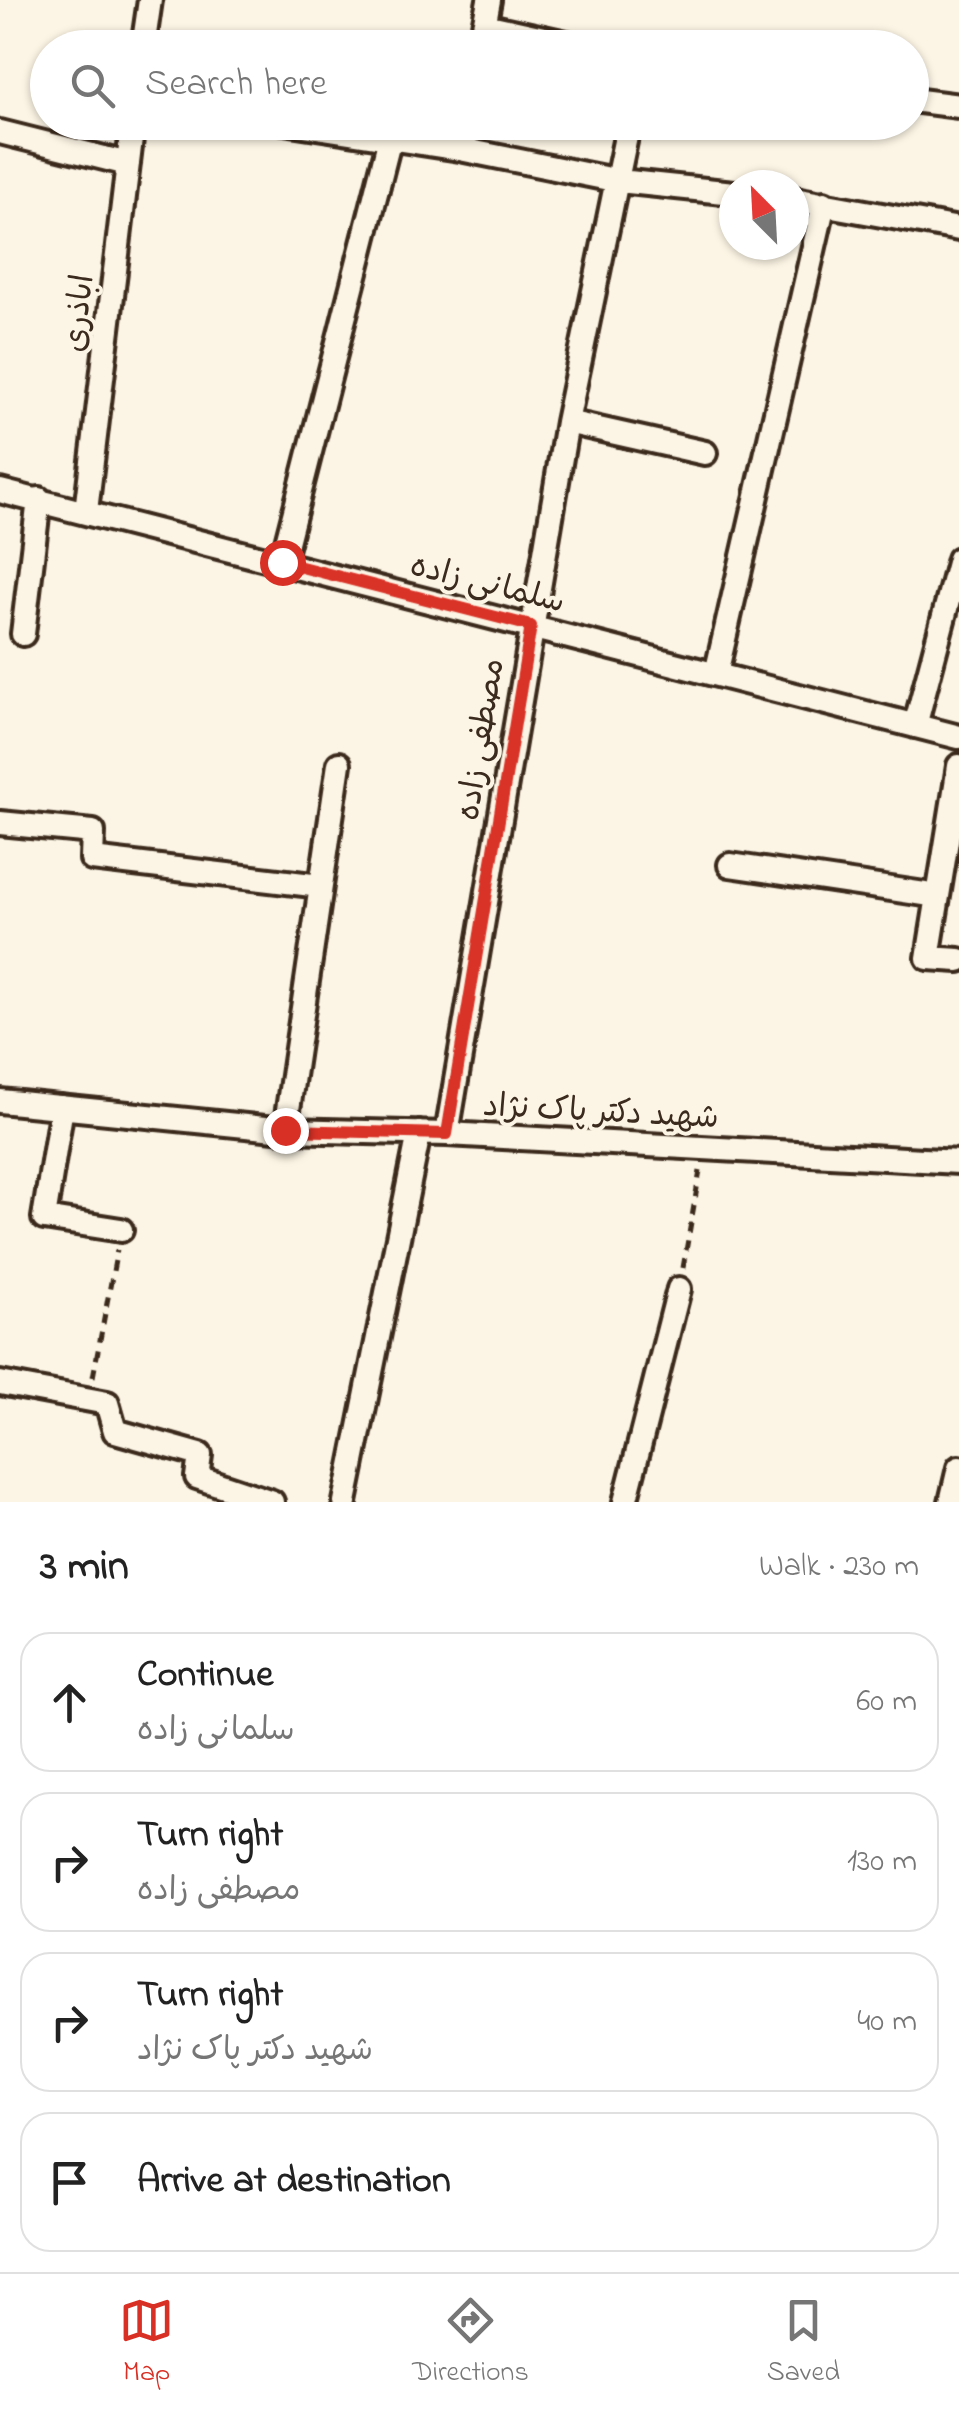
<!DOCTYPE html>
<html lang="en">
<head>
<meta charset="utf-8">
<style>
	body { margin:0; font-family:"Indie Flower","Playpen Sans Arabic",sans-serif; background:#f2f2f2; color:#222 }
	.compass { position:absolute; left:719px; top:170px; width:90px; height:90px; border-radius:50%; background:#fff; box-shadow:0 2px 8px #0004; rotate:336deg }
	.stop { position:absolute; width:30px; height:30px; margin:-22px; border:8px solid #d93025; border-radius:50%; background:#fff }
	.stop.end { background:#d93025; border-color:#fff; box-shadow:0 2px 10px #0008 }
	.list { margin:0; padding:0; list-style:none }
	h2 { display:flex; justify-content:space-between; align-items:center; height:130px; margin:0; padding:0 40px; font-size:42px }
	h2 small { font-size:32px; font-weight:400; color:#767676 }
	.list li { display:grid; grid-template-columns:65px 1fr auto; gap:30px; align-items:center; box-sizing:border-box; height:140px; margin:0 20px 20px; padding:0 20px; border:2px solid #e0e0e0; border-radius:30px }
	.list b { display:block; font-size:38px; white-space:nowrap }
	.list p { margin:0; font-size:32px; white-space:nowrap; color:#767676 }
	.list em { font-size:32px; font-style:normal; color:#767676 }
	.icon { flex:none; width:55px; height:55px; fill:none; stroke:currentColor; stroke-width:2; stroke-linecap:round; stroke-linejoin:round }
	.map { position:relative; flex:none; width:959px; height:1502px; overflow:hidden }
	.search { position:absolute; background:#fff; box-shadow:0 2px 8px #0004; left:30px; right:30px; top:30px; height:110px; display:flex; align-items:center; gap:25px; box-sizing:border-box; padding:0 35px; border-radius:55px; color:#767676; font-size:38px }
	.sheet { height:770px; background:#fff }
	nav { display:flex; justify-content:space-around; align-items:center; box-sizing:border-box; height:140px; border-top:2px solid #e0e0e0; background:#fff; font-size:28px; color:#767676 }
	nav a { display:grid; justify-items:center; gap:5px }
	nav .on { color:#d93025 }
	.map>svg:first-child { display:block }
</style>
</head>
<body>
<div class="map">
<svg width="959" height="1502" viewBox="0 0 959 1502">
	<rect width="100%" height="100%" fill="#fcf5e5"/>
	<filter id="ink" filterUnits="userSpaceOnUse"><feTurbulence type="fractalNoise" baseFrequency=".01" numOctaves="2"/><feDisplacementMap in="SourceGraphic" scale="20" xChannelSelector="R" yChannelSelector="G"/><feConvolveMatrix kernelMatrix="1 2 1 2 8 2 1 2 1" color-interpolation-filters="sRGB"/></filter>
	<g filter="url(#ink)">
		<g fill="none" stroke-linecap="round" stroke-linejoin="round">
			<defs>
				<path id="street" d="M484,25L589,48
					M143,48L150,0
					M480,48L489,0
					M912,100L959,106
					M284,122L460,149L619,181L734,193
					M0,132L128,164
					M460,149L465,122
					M794,199L959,229
					M567,422L705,453
					M0,491L959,737
					M86,511L133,122
					M282,562L390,138
					M23,634L39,499
					M716,674L824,203
					M915,726L959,559
					M959,766L928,958L959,960
					M0,823L93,832L92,859L321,886
					M730,865L938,896
					M0,1101L285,1130L447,1134L959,1162
					M62,1107L44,1218L121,1230
					M285,1130L339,764
					M447,1134L567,422L629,122
					M0,1383L107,1403L115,1431L200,1455L197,1477L272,1502
					M345,1502L419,1133
					M625,1502L679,1289
					M951,1502L959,1468"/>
			</defs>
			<use href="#street" stroke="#3b2a1e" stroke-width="30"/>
			<path stroke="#3b2a1e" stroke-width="5" stroke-dasharray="10 8" stroke-linecap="butt" d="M683,1268L700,1171
				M93,1377L117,1250"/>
			<use href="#street" stroke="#fcf5e5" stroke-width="22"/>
		</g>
	</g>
	<g fill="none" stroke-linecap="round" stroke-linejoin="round" filter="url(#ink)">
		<path stroke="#d93025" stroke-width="12" d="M282,562L531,626L447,1134L285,1130"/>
	</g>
	<g text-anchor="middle" stroke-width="8" stroke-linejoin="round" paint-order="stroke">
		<g font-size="32" fill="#3b2a1e" stroke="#fcf5e5">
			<text transform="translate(77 313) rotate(-83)" y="11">اباذری</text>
			<text transform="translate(488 582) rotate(14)" y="11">سلمانی زاده</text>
			<text transform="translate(479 739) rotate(-81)" y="11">مصطفی زاده</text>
			<text transform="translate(601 1110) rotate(3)" y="11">شهید دکتر پاک نژاد</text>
		</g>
	</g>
</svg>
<svg class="compass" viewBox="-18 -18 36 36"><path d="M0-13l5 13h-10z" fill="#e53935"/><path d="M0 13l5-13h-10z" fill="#767676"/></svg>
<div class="stop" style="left:282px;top:562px"></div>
<div class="stop end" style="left:285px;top:1130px"></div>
<div class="search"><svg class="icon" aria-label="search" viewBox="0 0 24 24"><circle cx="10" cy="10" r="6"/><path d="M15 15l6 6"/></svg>Search here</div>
</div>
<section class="sheet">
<h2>3 min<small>Walk · 230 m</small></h2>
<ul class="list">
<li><svg class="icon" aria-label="ahead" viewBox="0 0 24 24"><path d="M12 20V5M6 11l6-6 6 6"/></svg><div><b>Continue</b><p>سلمانی زاده</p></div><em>60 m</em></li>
<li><svg class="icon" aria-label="right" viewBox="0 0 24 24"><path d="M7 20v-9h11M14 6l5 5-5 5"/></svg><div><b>Turn right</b><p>مصطفی زاده</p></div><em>130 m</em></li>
<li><svg class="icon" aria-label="right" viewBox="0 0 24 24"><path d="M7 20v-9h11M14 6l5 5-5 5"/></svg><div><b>Turn right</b><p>شهید دکتر پاک نژاد</p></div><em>40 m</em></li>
<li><svg class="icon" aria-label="arrive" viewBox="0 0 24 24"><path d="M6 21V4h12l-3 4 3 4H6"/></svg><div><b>Arrive at destination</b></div></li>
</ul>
</section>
<nav>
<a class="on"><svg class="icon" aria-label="map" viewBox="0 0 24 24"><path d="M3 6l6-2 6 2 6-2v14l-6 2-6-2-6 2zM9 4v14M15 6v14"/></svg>Map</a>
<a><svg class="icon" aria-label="directions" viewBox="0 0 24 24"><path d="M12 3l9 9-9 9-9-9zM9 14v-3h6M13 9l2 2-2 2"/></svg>Directions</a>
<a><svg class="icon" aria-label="saved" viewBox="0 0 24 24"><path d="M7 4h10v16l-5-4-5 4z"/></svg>Saved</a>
</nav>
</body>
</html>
